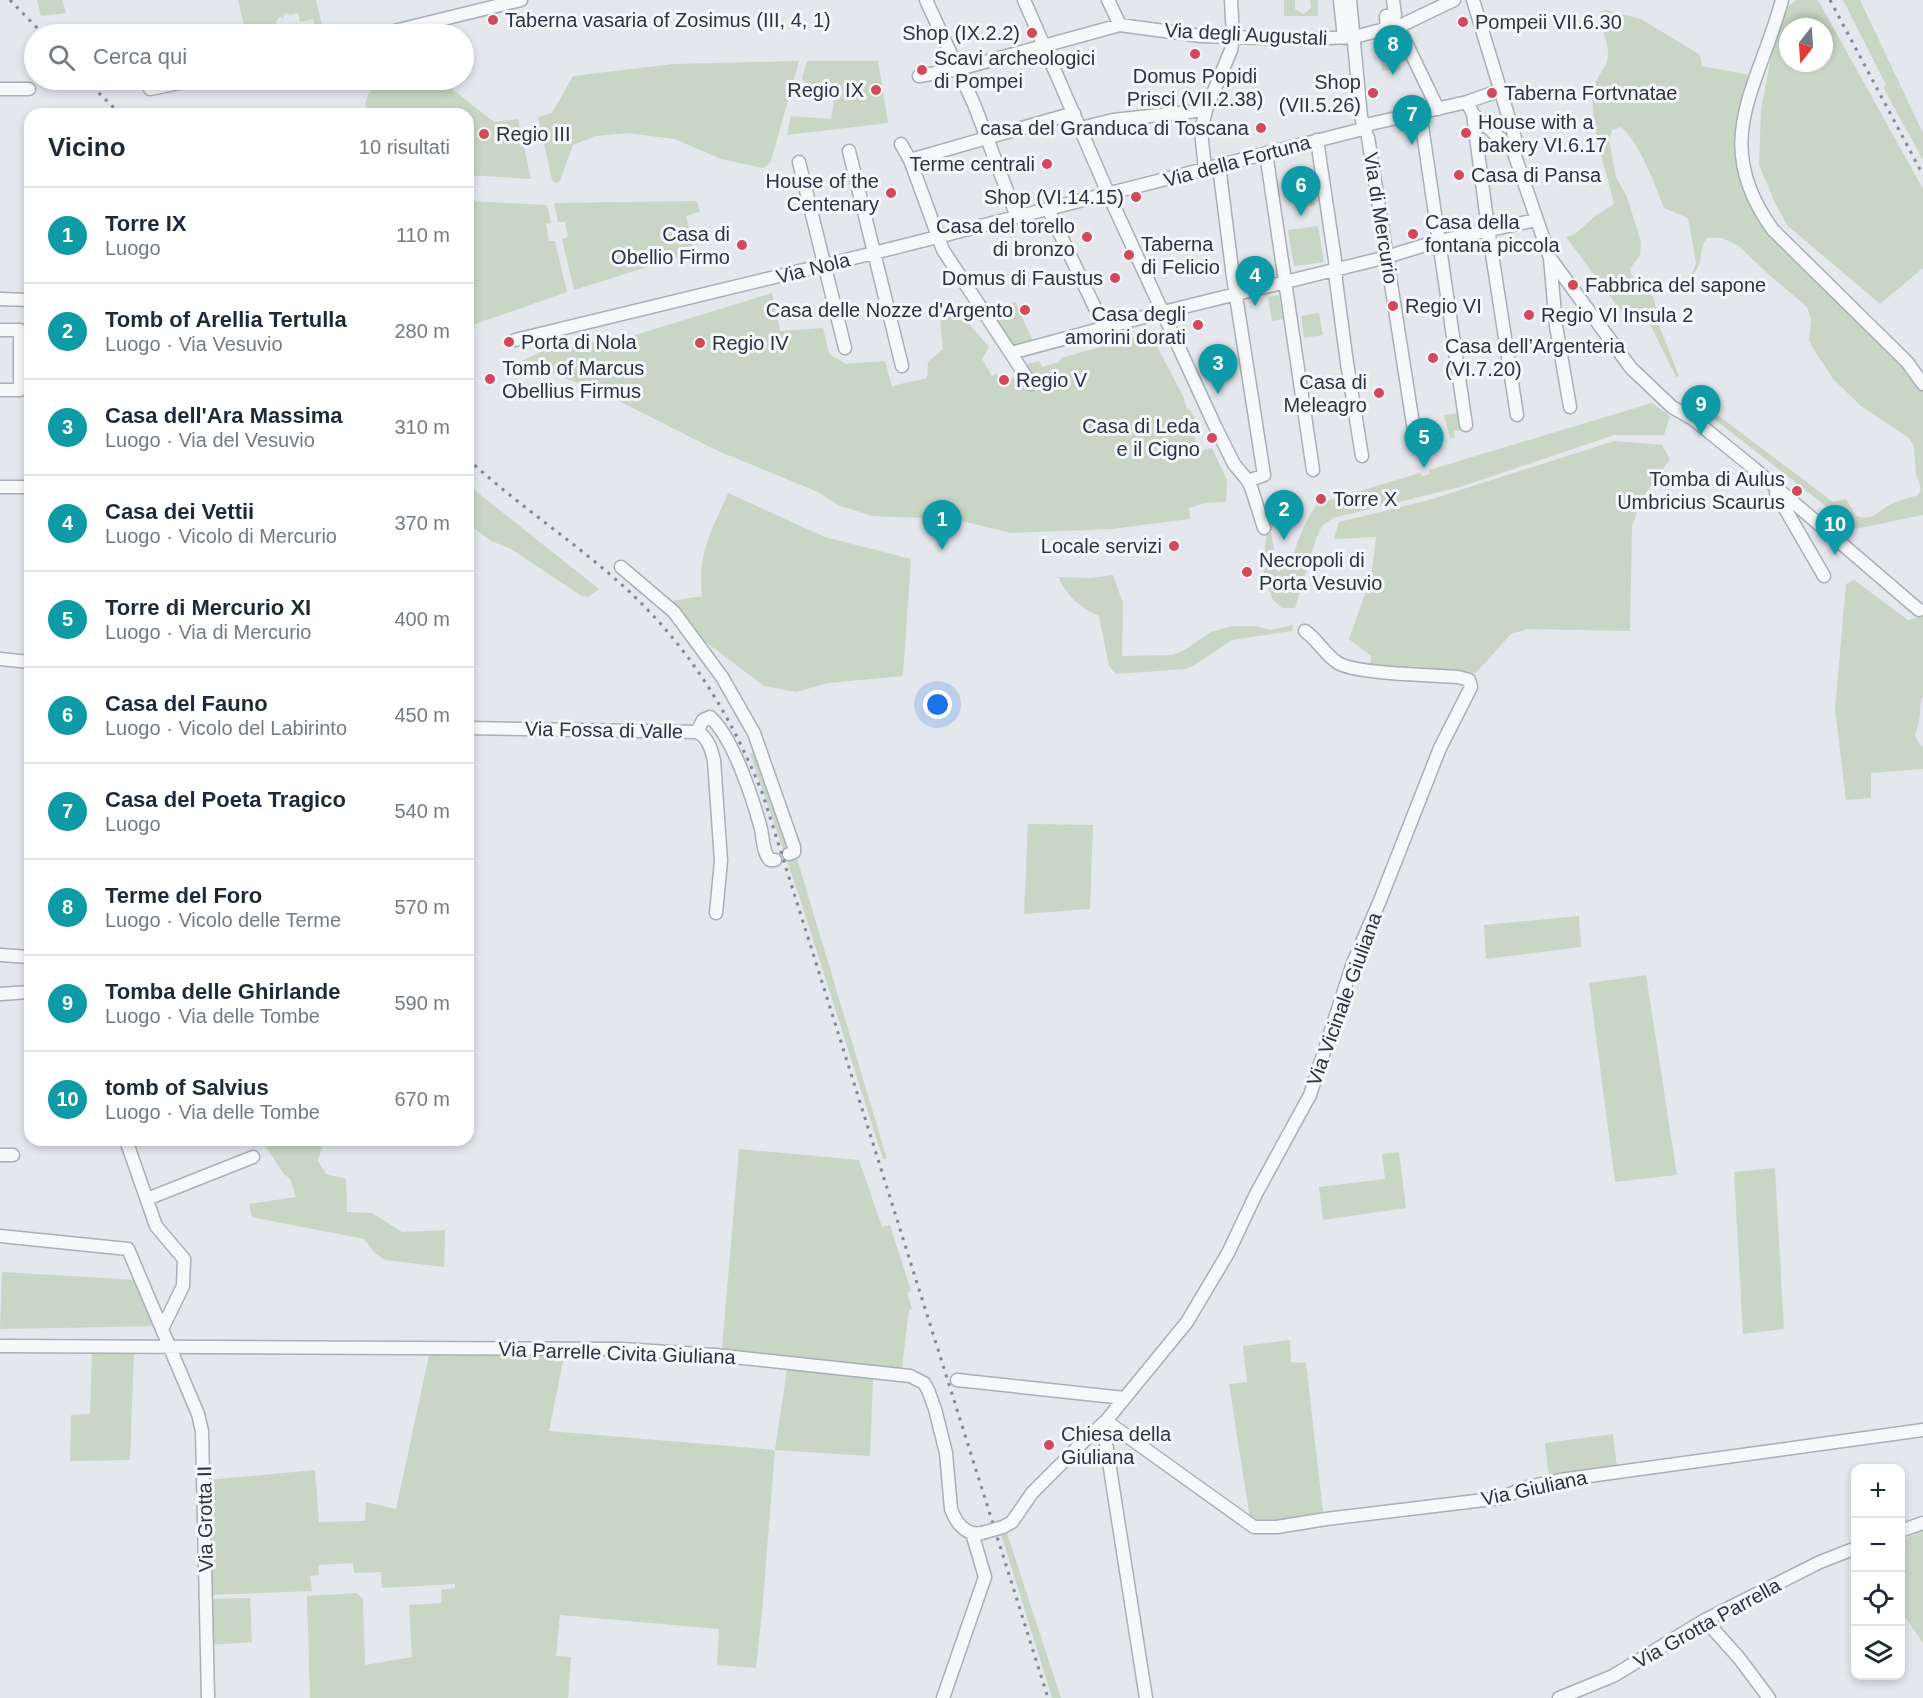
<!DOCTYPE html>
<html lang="it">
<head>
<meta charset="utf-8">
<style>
	body { margin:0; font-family:Arial,sans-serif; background:#f6f6f7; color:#1f2937 }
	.controls { position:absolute; right:18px; bottom:18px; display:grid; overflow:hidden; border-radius:12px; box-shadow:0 3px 9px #0003 }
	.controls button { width:54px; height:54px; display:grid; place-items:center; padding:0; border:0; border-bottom:2px solid #e0e1e3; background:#fff; color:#1f2937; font:30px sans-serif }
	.compass { position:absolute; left:1779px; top:18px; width:54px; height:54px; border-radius:50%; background:#fff; box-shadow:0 3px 9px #0003; rotate:197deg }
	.you { position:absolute; left:938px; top:705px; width:21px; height:21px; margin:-15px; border:4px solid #fff; border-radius:50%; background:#1a73e8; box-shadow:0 0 0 9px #1a73e833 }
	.badge { display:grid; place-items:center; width:39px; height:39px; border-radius:50%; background:#b45309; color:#fff; font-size:20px; font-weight:700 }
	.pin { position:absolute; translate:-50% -50px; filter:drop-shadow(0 2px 3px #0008) }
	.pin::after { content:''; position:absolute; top:32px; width:21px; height:18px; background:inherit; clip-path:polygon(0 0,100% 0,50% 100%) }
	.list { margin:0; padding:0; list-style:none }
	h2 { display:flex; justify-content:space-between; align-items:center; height:78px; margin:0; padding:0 24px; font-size:26px }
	h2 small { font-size:20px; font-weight:400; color:#747a83 }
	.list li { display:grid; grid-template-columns:39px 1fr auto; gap:18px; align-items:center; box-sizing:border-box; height:96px; padding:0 24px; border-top:2px solid #e0e1e3 }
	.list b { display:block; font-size:22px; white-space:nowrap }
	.list p { margin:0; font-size:20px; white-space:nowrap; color:#747a83 }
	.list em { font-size:20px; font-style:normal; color:#747a83 }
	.icon { flex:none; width:33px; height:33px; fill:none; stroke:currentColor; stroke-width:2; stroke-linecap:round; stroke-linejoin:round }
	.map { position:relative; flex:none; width:1923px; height:1698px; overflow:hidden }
	.search { position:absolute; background:#fff; box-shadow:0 3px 9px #0003; left:24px; top:24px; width:450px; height:66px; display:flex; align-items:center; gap:15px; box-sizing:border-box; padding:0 21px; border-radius:33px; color:#747a83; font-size:22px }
	.panel { position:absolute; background:#fff; box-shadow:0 3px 9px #0003; left:24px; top:108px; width:450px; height:1038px; border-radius:18px }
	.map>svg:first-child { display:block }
</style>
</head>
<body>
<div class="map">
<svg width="1923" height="1698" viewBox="0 0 1923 1698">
	<rect width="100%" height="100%" fill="#e4e7ec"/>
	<path fill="#c9d6c5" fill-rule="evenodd" d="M37,0H62L66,13L41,16Z
		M238,0H316L322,25L315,26L313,19L300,22L298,13L289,15L288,13L283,15L284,19L280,17L276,21L278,30L259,34H246Z
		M1284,0H1295V9L1304,14L1311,8L1310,0H1318V16H1284Z
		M1797,0H1818L1923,189V268L1880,304L1787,225L1776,205L1759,165L1761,110L1772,52L1787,7ZM1788,27H1824V63H1788Z
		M1843,0H1860L1923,133V160L1883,87L1886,85Z
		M1606,10L1641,19L1700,55L1702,66L1750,75L1736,138L1748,195L1908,370L1923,390V515L1855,529L1704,411L1707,407L1833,502L1846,499L1856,516C1877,522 1877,509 1894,503C1902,499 1910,498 1918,495L1921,489L1916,474L1914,446L1909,438L1861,406L1834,380L1814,350L1809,340L1811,320L1807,307L1767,273L1739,246L1722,238H1707C1695,253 1709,264 1685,281L1693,271L1696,263L1688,218L1664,208C1655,185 1640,143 1621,127L1612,130L1609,140L1616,177L1627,197L1641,242L1640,255L1630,269L1632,276L1654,298L1658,323L1679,376L1676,377L1646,316L1624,315L1566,237L1575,234L1595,216L1614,204C1607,173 1589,121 1593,90C1595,77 1609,67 1608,52C1607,38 1599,26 1601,12Z
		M1398,51L1401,69L1382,71L1380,55Z
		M799,61L773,154L770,163L763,168L721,159L675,139L627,133L596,136L573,145L560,181L556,183L552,180L538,117L552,113L573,76L673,64Z
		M807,61H878L888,123L787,135L791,116L831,119L836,88L805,83L802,78Z
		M375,80H441L494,122L518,119L531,179L468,175V114H368L365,103Z
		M1314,191L1315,205L1296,208L1294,195Z
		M468,201L547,205L551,223L546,224L549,241H555L567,292L470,326L468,323Z
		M697,201L700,212L686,216L695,252L574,290L562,239L568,237L565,222H558L554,203Z
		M1318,226L1324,262L1294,266L1288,230Z
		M772,293L780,331L823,328L829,354L846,364L885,361L892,386L927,378L928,362L943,349L940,321L958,311L989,347L982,359L992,376L997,373L1001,383L1023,374L1020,366L1039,361L1042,367L1059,362L1061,358L1150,333L1183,396L1187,409L1190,410L1199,425L1192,430L1199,451L1212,448L1227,480L1226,502L1205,503L1189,508L1190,519L1111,529L1011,533L953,519L872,516L838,505L818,492L718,451L605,394L522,361L543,351L632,336Z
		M1279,295L1283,319L1272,321L1268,297Z
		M1015,302L1034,343L1014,348L988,313Z
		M1319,313L1323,335L1304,338L1301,316Z
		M1652,403L1670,416L1664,435H1614L1460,487L1333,518L1322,526L1316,539L1295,608H1282L1272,599L1262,566L1267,533L1271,532L1278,572L1291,564C1297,541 1304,523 1317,504L1318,506L1327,504L1326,501L1420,473L1422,476L1430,474L1429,470Z
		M1461,413L1463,430L1454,431L1455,438H1450L1444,415Z
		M1614,441L1662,445L1670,459L1641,500L1632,527L1630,631L1528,629L1511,634L1476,673L1370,667L1371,656L1349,639L1371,577L1376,537L1334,539L1339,522L1429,500Z
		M468,485L599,589L588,597L580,595L511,549L491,541L468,524Z
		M728,493L825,537L911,559L903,676L829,683L796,692L764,686L703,640L672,601L702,596C698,551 711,533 728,493Z
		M1113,575L1123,603L1122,656L1172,655L1183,651L1211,632L1233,626H1255L1270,630L1293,625L1292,631L1232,640L1193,666L1185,669L1116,674L1109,666L1099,616C1078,606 1069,598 1058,577L1091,578Z
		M1854,580L1908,620L1923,616V696C1919,705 1921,711 1919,721C1917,736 1910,734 1923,747V769L1871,773V798L1846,800L1835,709L1846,584Z
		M756,751L796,855L887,1159H883L801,902L750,754Z
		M1028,824L1093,825L1090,909L1024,914Z
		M1579,916L1581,947L1486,959L1484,925Z
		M1646,975L1677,1175L1615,1182L1589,983Z
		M261,1140H311L322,1147L318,1161L326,1174L346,1179L347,1212L372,1213L402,1232L445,1230L444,1267L385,1260L374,1252L364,1239L252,1217L249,1204L296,1197L290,1179L284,1174Z
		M739,1149L859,1160L882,1227L890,1225L911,1291L907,1293L912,1309L909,1310L902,1368L722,1349Z
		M1399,1152L1406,1208L1323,1220L1319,1187L1385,1179L1382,1154Z
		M1775,1168L1784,1329L1743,1334L1734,1172Z
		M2,1272L139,1280L158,1326L0,1329Z
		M1290,1340L1291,1362L1306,1363L1323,1512L1309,1514L1310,1517C1291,1521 1268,1525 1250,1519L1229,1384L1247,1382L1243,1346Z
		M92,1352H134L130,1460L70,1461L71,1415L90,1414Z
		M429,1355L564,1356L549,1431L775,1450L787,1369L873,1379L870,1456L775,1450L762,1612L756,1668L717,1665L719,1629L560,1615L556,1656L571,1657L568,1698H310L307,1596L357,1593L363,1599L365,1665L412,1657L409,1605L442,1603L441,1590L455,1588V1584L382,1588L381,1572L354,1573L353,1563L318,1565L319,1575L310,1576L312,1591L210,1595L207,1480L315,1470L319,1522L365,1521L366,1502L396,1509Z
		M1613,1434L1617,1468L1549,1478L1545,1443Z
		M1923,1531V1643L1901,1611V1540Z
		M1007,1533L1061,1698H1052L1001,1534Z
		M250,1598L252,1642L210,1645V1599Z"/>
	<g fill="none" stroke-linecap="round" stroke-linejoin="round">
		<defs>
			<path id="minor" d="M926,0L974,104L1017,217
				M1024,0L1112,202L1215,426L1234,464L1248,481L1252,490L1264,528
				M1108,0L1120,25
				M1340,0L1344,38
				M1350,0L1361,117L1366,132
				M1473,0L1515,138L1513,150
				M1782,0C1758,89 1709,142 1773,230L1907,362L1923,384
				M1398,26L1438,109
				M1387,29L1386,16L1395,15L1393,0
				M382,34L521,0
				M919,76L959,69L1120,25L1201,36L1299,39L1354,37L1404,24L1454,0
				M0,89H29
				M150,89L194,80
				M1467,102L1473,114L1513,150L1550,258L1631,368L1672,407L1693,419L1751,466L1919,610
				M1420,112L1466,425
				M1473,114L1488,228L1517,415
				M1081,128L1113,120L1206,110
				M1368,137L1416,443
				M1317,140L1336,267V281L1347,363L1362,456
				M901,144L910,160L943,250L1031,384
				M849,151L902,366
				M1266,153L1313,470
				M910,160L1074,113
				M799,162L845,348
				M1219,166L1233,277L1264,475L1248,481
				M1205,169L1201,131L1206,110L1231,50L1233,37L1231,0
				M1048,209L1107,333
				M1550,258L1556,326L1570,407
				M0,299L30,300
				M0,330H20V390H0
				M515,340L874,253L1359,130L1370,124L1467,102L1501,90
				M1011,353L1155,314L1383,258L1435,242L1536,220
				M0,487H30
				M1776,493L1824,576
				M621,567L674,612L722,677L754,733L794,847V852L789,854
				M0,659L30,662
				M468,728L697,732C708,737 711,749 714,760L721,861L716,913
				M697,732L703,720L710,717C733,737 753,799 761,829C763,839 763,853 770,860H775
				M0,955L30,957
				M0,994L30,992
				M126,1140L156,1226L184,1259L183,1286L162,1329
				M0,1155H13
				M147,1199L253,1157
				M0,1236L128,1249L198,1414L202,1431L208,1698
				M0,1346L622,1349L715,1355L910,1376L924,1383L928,1390L935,1409L946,1453L951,1509C956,1523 966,1536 982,1533
				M957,1380L1124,1398
				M1106,1421L1254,1527H1277L1326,1519L1501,1498L1527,1487L1560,1480L1923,1430
				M1103,1424L1146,1698
				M1003,1527L1012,1522L1032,1493L1088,1437L1106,1421L1187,1322L1228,1253L1256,1194L1310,1095L1353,963L1381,898L1440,748L1471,687L1469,680L1458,677C1433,675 1356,674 1338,663C1325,655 1318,640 1305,631
				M1900,1531L1923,1523
				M1705,1620L1739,1658L1769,1698
				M943,1698L985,1577L972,1533
				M1559,1698L1613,1676L1705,1620L1820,1562L1856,1548"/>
		</defs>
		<use href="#minor" stroke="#a9aeb7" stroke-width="15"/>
		<use href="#minor" stroke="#f7f8fa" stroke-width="12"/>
		<path stroke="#7d8696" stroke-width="3" stroke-dasharray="3 6" stroke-linecap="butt" d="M10,0L43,34
			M1830,0L1923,175
			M86,80L120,114
			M468,459C516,504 572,540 621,584C686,642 731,714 763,795L1048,1698"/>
		<defs>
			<path id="minor-bridge" d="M982,1533L1003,1527"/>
		</defs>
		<use href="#minor-bridge" stroke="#a9aeb7" stroke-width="15" stroke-linecap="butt"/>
		<use href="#minor-bridge" stroke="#f7f8fa" stroke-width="12"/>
	</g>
	<g fill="#d1495b" stroke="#f4f6f9" stroke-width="2">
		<circle cx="493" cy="20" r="6"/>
		<circle cx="1463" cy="22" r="6"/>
		<circle cx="1032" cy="33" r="6"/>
		<circle cx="1195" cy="54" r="6"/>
		<circle cx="922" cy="70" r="6"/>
		<circle cx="876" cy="90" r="6"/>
		<circle cx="1373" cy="93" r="6"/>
		<circle cx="1492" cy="93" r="6"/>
		<circle cx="1261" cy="128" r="6"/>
		<circle cx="1466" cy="133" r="6"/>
		<circle cx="484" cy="134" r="6"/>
		<circle cx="1047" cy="164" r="6"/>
		<circle cx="1459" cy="175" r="6"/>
		<circle cx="891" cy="193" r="6"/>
		<circle cx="1136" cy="197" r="6"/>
		<circle cx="1413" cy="234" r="6"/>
		<circle cx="1087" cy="237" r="6"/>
		<circle cx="742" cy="245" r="6"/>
		<circle cx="1129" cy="255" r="6"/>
		<circle cx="1115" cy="278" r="6"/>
		<circle cx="1573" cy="285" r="6"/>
		<circle cx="1393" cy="306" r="6"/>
		<circle cx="1025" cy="310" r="6"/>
		<circle cx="1529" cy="315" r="6"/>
		<circle cx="1198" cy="325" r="6"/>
		<circle cx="509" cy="342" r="6"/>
		<circle cx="700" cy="343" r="6"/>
		<circle cx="1433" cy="358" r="6"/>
		<circle cx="490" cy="379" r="6"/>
		<circle cx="1004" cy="380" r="6"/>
		<circle cx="1379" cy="393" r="6"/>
		<circle cx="1212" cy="438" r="6"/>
		<circle cx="1797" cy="491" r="6"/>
		<circle cx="1321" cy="499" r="6"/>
		<circle cx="1174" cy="546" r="6"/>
		<circle cx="1247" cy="572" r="6"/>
		<circle cx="1049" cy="1445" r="6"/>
	</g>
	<g text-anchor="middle" stroke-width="6" stroke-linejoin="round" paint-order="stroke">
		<g font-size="20" fill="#2b3445" stroke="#f4f6f9" text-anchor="start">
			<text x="505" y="27">Taberna vasaria of Zosimus (III, 4, 1)</text>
			<text x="1475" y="29">Pompeii VII.6.30</text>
			<text x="1020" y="40" text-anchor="end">Shop (IX.2.2)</text>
			<text x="934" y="65">Scavi archeologici<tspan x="934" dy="23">di Pompei</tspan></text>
			<text x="1195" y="83" text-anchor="middle">Domus Popidi<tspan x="1195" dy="23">Prisci (VII.2.38)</tspan></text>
			<text x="1361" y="89" text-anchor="end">Shop<tspan x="1361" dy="23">(VII.5.26)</tspan></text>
			<text x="864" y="97" text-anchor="end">Regio IX</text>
			<text x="1504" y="100">Taberna Fortvnatae</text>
			<text x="1478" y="129">House with a<tspan x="1478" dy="23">bakery VI.6.17</tspan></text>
			<text x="1249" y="135" text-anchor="end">casa del Granduca di Toscana</text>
			<text x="496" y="141">Regio III</text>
			<text x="1035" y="171" text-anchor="end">Terme centrali</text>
			<text x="1471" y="182">Casa di Pansa</text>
			<text x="879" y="188" text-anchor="end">House of the<tspan x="879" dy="23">Centenary</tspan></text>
			<text x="1124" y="204" text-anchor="end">Shop (VI.14.15)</text>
			<text x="1425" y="229">Casa della<tspan x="1425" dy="23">fontana piccola</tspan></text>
			<text x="1075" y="233" text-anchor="end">Casa del torello<tspan x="1075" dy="23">di bronzo</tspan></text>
			<text x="730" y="241" text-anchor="end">Casa di<tspan x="730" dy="23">Obellio Firmo</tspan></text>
			<text x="1141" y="251">Taberna<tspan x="1141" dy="23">di Felicio</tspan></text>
			<text x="1103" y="285" text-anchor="end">Domus di Faustus</text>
			<text x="1585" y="292">Fabbrica del sapone</text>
			<text x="1405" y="313">Regio VI</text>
			<text x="1013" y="317" text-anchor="end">Casa delle Nozze d'Argento</text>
			<text x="1186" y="321" text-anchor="end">Casa degli<tspan x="1186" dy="23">amorini dorati</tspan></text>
			<text x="1541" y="322">Regio VI Insula 2</text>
			<text x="521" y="349">Porta di Nola</text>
			<text x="712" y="350">Regio IV</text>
			<text x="1445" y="353">Casa dell’Argenteria<tspan x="1445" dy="23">(VI.7.20)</tspan></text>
			<text x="502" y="375">Tomb of Marcus<tspan x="502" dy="23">Obellius Firmus</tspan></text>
			<text x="1016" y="387">Regio V</text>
			<text x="1367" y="389" text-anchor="end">Casa di<tspan x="1367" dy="23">Meleagro</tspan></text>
			<text x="1200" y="433" text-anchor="end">Casa di Leda<tspan x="1200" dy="23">e il Cigno</tspan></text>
			<text x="1785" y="486" text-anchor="end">Tomba di Aulus<tspan x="1785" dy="23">Umbricius Scaurus</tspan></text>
			<text x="1333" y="506">Torre X</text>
			<text x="1162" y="553" text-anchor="end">Locale servizi</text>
			<text x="1259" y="567">Necropoli di<tspan x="1259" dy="23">Porta Vesuvio</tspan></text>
			<text x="1061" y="1441">Chiesa della<tspan x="1061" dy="23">Giuliana</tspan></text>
		</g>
		<g font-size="20" fill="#2b3445" stroke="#f4f6f9">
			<text transform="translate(1246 34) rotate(3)" y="7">Via degli Augustali</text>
			<text transform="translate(1237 161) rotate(-15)" y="7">Via della Fortuna</text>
			<text transform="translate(1381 218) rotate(81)" y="7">Via di Mercurio</text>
			<text transform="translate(813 268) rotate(-14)" y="7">Via Nola</text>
			<text transform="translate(604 730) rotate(1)" y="7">Via Fossa di Valle</text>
			<text transform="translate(1344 999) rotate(-70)" y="7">Via Vicinale Giuliana</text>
			<text transform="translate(617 1353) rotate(2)" y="7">Via Parrelle Civita Giuliana</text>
			<text transform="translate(1534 1488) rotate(-12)" y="7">Via Giuliana</text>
			<text transform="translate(205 1519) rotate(-91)" y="7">Via Grotta II</text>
			<text transform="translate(1707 1623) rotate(-29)" y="7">Via Grotta Parrella</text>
		</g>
	</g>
</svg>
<div class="controls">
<button>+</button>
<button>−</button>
<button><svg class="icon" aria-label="locate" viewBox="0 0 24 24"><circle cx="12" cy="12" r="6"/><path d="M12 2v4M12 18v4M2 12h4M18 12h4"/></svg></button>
<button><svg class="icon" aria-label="layers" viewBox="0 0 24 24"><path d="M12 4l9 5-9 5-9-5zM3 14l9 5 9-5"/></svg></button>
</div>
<svg class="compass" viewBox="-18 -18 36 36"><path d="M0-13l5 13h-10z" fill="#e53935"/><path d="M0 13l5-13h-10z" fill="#747a83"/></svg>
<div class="you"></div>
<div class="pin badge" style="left:942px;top:550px;background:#0f9aa8">1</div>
<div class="pin badge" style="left:1284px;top:540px;background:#0f9aa8">2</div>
<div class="pin badge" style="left:1218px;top:394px;background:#0f9aa8">3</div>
<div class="pin badge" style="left:1255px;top:306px;background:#0f9aa8">4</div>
<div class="pin badge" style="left:1424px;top:468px;background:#0f9aa8">5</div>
<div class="pin badge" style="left:1301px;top:216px;background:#0f9aa8">6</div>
<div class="pin badge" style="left:1412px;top:145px;background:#0f9aa8">7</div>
<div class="pin badge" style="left:1393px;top:75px;background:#0f9aa8">8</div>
<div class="pin badge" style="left:1701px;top:435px;background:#0f9aa8">9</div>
<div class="pin badge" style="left:1835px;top:555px;background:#0f9aa8">10</div>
<div class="search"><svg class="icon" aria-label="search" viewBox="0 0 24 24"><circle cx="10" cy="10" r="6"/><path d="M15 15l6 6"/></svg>Cerca qui</div>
<section class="panel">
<h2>Vicino<small>10 risultati</small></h2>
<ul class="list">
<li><span class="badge" style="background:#0f9aa8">1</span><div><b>Torre IX</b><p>Luogo</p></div><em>110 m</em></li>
<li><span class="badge" style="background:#0f9aa8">2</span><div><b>Tomb of Arellia Tertulla</b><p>Luogo · Via Vesuvio</p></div><em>280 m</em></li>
<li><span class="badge" style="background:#0f9aa8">3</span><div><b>Casa dell'Ara Massima</b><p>Luogo · Via del Vesuvio</p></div><em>310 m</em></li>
<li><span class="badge" style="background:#0f9aa8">4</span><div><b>Casa dei Vettii</b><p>Luogo · Vicolo di Mercurio</p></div><em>370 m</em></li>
<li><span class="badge" style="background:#0f9aa8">5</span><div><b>Torre di Mercurio XI</b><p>Luogo · Via di Mercurio</p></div><em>400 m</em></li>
<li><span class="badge" style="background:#0f9aa8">6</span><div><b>Casa del Fauno</b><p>Luogo · Vicolo del Labirinto</p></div><em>450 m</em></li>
<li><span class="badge" style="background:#0f9aa8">7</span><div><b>Casa del Poeta Tragico</b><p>Luogo</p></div><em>540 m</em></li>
<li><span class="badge" style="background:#0f9aa8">8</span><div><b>Terme del Foro</b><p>Luogo · Vicolo delle Terme</p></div><em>570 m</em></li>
<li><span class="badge" style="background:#0f9aa8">9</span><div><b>Tomba delle Ghirlande</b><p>Luogo · Via delle Tombe</p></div><em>590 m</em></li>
<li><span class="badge" style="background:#0f9aa8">10</span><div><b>tomb of Salvius</b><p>Luogo · Via delle Tombe</p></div><em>670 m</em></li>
</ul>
</section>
</div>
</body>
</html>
